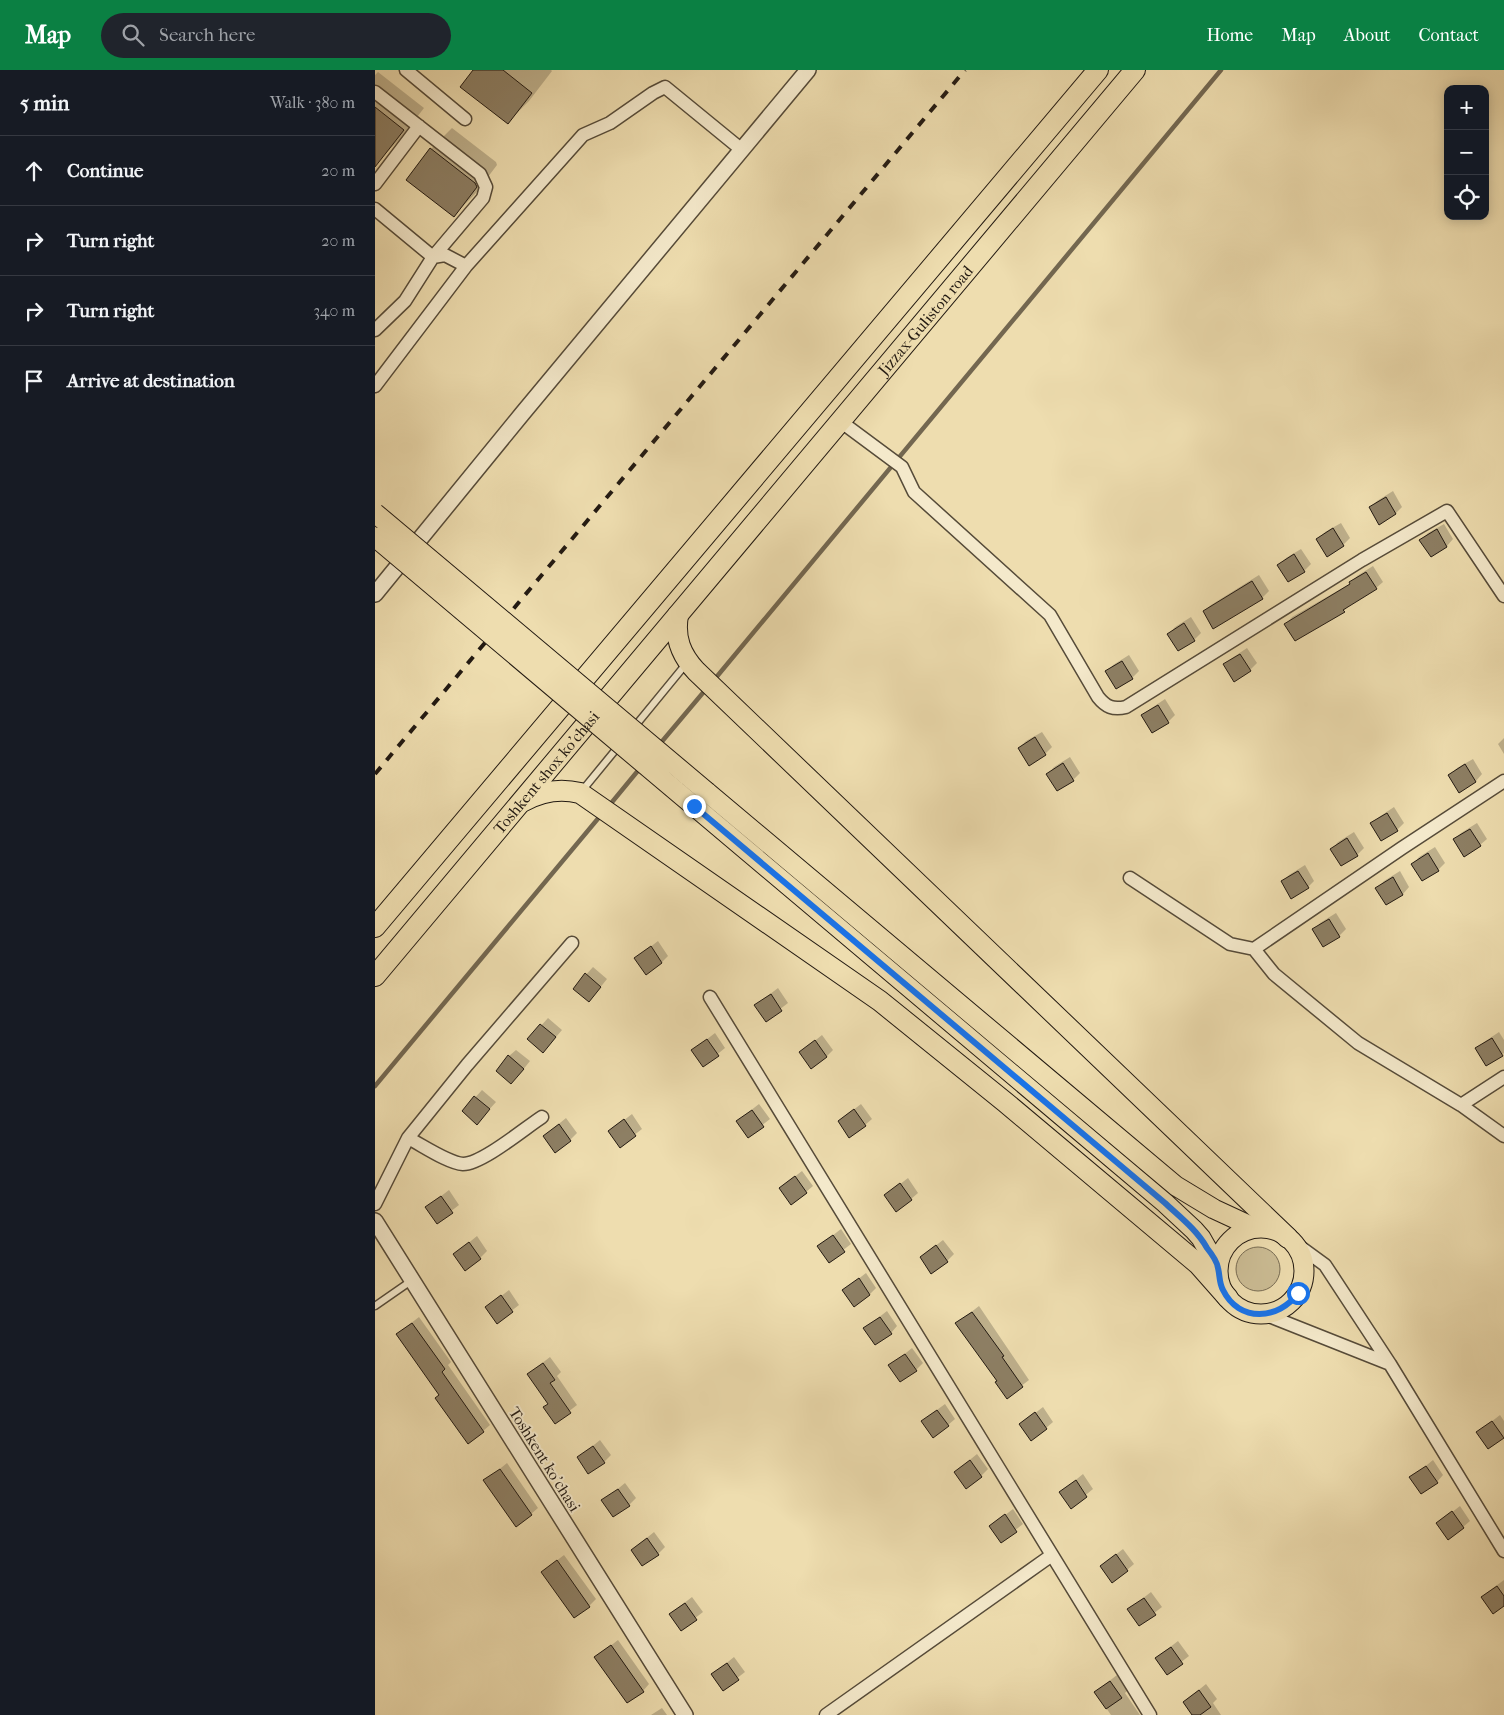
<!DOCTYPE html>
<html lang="en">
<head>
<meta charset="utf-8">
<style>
	body { margin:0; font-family:"IM FELL French Canon",serif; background:#20242c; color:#f1f3f6 }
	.controls { position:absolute; right:15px; top:15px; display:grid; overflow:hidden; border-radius:10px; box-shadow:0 2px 12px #0003 }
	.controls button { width:45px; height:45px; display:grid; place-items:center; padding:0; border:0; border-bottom:1px solid #363941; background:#171b24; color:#f1f3f6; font:25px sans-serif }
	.stop { position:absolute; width:15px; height:15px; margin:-11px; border:4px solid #1a73e8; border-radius:50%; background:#fff }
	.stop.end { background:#1a73e8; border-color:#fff; box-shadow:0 1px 5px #0008 }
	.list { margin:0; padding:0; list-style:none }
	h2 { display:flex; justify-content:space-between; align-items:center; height:65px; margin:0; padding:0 20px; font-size:21px }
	h2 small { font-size:16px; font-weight:400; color:#9ea1a6 }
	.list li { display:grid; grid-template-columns:32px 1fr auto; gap:15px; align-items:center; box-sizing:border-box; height:70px; padding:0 20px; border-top:1px solid #363941 }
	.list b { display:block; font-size:19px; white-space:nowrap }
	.list em { font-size:16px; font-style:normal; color:#9ea1a6 }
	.icon { flex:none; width:28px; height:28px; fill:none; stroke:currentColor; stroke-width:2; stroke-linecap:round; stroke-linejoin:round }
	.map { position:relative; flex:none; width:1129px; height:1645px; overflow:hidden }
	header { display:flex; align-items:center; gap:30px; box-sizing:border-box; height:70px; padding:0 25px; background:#0b8043; color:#fff }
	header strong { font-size:24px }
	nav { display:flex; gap:28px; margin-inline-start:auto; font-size:18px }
	.search { width:350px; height:45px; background:#20242c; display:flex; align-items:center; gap:12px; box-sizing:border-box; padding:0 18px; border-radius:28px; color:#9ea1a6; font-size:19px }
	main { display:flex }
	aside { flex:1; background:#171b24 }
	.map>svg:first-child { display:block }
</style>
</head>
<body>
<header>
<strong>Map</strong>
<div class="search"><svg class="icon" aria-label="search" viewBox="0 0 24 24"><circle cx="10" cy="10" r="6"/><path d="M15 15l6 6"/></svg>Search here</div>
<nav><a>Home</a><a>Map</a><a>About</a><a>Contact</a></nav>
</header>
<main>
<aside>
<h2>5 min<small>Walk · 380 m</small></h2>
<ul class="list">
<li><svg class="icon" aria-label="ahead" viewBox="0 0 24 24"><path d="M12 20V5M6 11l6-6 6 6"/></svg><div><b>Continue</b></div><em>20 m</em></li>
<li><svg class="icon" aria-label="right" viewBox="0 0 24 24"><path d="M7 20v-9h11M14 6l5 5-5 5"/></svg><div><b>Turn right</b></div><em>20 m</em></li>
<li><svg class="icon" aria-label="right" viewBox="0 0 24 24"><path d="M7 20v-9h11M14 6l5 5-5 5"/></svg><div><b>Turn right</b></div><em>340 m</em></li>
<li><svg class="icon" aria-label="arrive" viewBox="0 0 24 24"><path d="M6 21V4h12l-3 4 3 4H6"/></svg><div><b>Arrive at destination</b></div></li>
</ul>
</aside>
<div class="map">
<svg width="1129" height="1645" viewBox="0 0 1129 1645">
	<rect width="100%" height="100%" fill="#eeddaf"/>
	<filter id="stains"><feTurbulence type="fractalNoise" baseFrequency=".004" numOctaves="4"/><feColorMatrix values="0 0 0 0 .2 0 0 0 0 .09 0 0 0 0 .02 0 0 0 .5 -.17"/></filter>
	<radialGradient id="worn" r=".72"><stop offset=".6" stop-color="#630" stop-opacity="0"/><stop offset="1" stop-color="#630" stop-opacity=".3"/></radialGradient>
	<path fill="#cbbc94" stroke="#776b53" d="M861 1199a22 22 0 1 1 44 0a22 22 0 1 1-44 0Z"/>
	<path fill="#0003" d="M100,0H176L177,1L154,31L133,52Z
		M3,2L49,38L26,68L5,89L0,85V5Z
		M77,58L121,92L122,95L100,124L79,145L56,79Z
		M1018,421L1027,437L1021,443L995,438L1002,431Z
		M966,453L975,468L968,475L953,485L943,469L950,462Z
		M1069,454L1078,469L1072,476L1056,486L1046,470L1053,463Z
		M926,479L936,494L929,501L914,511L904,495L911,488Z
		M998,496L1008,512L1001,518L975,534L969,541L911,554L917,547L976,513L982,506Z
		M884,505L894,521L887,528L829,541L836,535Z
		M816,547L826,563L819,570L794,564L800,557Z
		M872,578L882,593L875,600L850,594L857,588Z
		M754,585L764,601L757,608L741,617L732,602L738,595Z
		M790,629L800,645L793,652L778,661L768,646L775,639Z
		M667,662L677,677L670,684L644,678L651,671Z
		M1129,668V684L1123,674Z
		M695,687L705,703L698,710L673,704L679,697Z
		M1098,689L1107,704L1101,711L1085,721L1075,705L1082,698Z
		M1019,737L1029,753L1022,760L1007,769L997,754L1004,747Z
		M1102,753L1112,769L1105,775L1080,769L1086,763Z
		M979,762L989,778L982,785L957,779L963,772Z
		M1060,777L1070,793L1063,800L1038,794L1044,787Z
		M930,795L939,811L933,817L907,812L914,805Z
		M1025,801L1034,817L1028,824L1012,834L1002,818L1009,811Z
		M961,843L971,859L964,866L939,860L945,853Z
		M283,871L293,886L287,892L261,888Z
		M218,897L232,909L220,924L199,918Z
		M403,918L413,933L391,950L381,935Z
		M173,948L187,960L175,974L154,969Z
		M1124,962L1129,970V983L1112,994L1102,979L1109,972Z
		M340,963L350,978L328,996L318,980Z
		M447,965L458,980L451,987L426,982Z
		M141,980L155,991L143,1006L134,986Z
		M107,1020L121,1032L102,1053L88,1041Z
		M384,1034L395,1049L373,1066L362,1051Z
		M486,1034L497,1049L490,1055L464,1051Z
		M257,1044L267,1059L245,1076L235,1061Z
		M191,1048L202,1063L195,1070L169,1066Z
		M427,1101L438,1116L431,1122L405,1118Z
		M533,1108L543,1123L536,1129L511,1125Z
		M74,1120L84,1135L62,1152L52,1137Z
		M466,1159L476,1174L454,1191L444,1176Z
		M102,1166L112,1181L105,1188L80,1184Z
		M568,1170L579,1184L572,1191L546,1187Z
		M491,1203L501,1218L495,1224L469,1220Z
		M134,1220L144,1235L122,1252L112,1237Z
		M604,1236L654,1310L632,1327L623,1311L582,1253Z
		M512,1241L522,1256L516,1263L490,1258Z
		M44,1247L76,1292L73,1295L115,1355L108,1361L65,1325L22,1264Z
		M537,1278L548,1293L541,1300L515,1296Z
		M175,1287L186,1302L182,1306L202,1335L180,1352L170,1337L174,1333L153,1304Z
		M570,1334L580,1349L573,1355L547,1351Z
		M668,1337L678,1352L671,1358L646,1354Z
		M1125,1345L1129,1351V1366L1113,1377L1103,1362Z
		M225,1370L236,1385L229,1392L203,1388Z
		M602,1384L613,1399L606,1406L580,1402Z
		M1058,1390L1068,1405L1062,1412L1036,1408Z
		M132,1393L163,1438L156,1444L110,1411Z
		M708,1404L718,1419L696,1437L686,1422Z
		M250,1413L261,1428L254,1435L228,1431Z
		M1085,1436L1095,1451L1088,1457L1063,1453Z
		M638,1439L648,1454L626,1471L616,1456Z
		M279,1462L290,1477L283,1484L257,1480Z
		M748,1479L759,1494L752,1500L726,1496Z
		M189,1485L221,1529L214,1536L167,1502Z
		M1129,1510V1535L1107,1527L1114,1521Z
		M776,1522L787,1537L765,1554L754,1539Z
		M317,1527L328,1542L306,1559L295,1544Z
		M243,1570L274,1614L268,1621L221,1587Z
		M803,1571L814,1586L792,1603L781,1588Z
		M359,1587L370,1602L348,1619L338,1604Z
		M742,1605L753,1620L750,1623L765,1645H736L720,1622Z
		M831,1614L842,1629L838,1633L846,1645H818L809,1632Z
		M287,1638L292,1645H276Z"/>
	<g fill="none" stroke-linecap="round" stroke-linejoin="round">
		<path stroke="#736750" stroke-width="4.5" d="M339,610L846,0
			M284,675L332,618
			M233,737L266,697
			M0,1016L226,745"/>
	</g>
	<path fill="#8d7f64" stroke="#231a12" d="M98,0H128L157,23L133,54L85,17Z
		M0,37L29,60L0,97Z
		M55,78L100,113L102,117L79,147L31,110Z
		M1011,427L1021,444L1004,455L994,437Z
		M958,458L969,476L952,487L941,469Z
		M1062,459L1072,477L1056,487L1044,470Z
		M919,484L930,502L913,512L902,495Z
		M991,502L1002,519L968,540L970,542L920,571L909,554L975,514L974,512Z
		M877,511L888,529L838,559L828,541Z
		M809,553L820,571L803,581L792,564Z
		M865,584L876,601L859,612L848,594Z
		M747,591L758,609L741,619L730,601Z
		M783,635L794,653L777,663L766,645Z
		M660,667L671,685L654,696L643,678Z
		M688,693L699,711L682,721L671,704Z
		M1090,694L1101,712L1084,723L1073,705Z
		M1012,743L1023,761L1006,771L995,753Z
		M1095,759L1106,776L1089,787L1078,769Z
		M972,768L983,786L966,796L955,779Z
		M1053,783L1064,801L1047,811L1036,794Z
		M923,801L934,818L916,829L906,811Z
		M1018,807L1028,825L1011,835L1000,818Z
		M954,849L965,867L948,877L937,859Z
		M276,876L287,893L271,905L259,888Z
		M210,903L226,917L214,932L198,919Z
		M396,924L407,941L391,952L379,935Z
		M165,954L181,967L168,983L152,969Z
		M1117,968L1128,986L1111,996L1100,978Z
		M332,969L344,986L328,997L316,980Z
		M440,970L452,987L436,999L424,982Z
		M133,985L149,999L136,1014L121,1001Z
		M99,1026L115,1039L102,1055L87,1041Z
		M479,1039L491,1056L474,1068L463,1051Z
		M377,1040L389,1057L373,1068L361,1051Z
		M249,1049L261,1066L245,1078L233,1061Z
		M184,1054L196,1071L180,1083L168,1066Z
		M420,1106L432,1123L416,1135L404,1118Z
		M525,1113L537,1130L521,1142L509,1125Z
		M66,1126L78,1143L62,1154L50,1137Z
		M458,1165L470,1182L454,1193L442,1176Z
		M94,1172L106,1189L90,1201L78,1184Z
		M561,1175L573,1192L556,1204L545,1187Z
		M484,1208L495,1225L479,1237L467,1220Z
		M126,1225L138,1242L122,1254L110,1237Z
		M597,1242L629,1286L627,1287L648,1317L632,1329L620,1312L622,1311L580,1253Z
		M505,1247L517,1264L500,1275L488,1258Z
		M37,1253L70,1299L67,1302L109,1362L93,1374L60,1328L64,1325L21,1264Z
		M530,1284L542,1301L525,1312L513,1295Z
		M168,1293L180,1310L175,1313L196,1343L180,1354L168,1337L173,1334L152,1304Z
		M562,1340L574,1356L558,1368L546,1351Z
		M660,1342L672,1359L656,1371L644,1354Z
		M1117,1351L1129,1368L1113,1379L1101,1362Z
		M218,1376L230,1393L213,1404L202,1387Z
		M595,1390L607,1407L591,1419L579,1402Z
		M1051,1396L1063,1413L1046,1424L1034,1407Z
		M125,1399L157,1445L141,1457L108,1410Z
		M701,1410L712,1427L696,1439L684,1422Z
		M243,1419L255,1436L238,1447L226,1430Z
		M1077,1441L1089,1458L1073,1470L1061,1453Z
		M630,1444L642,1462L626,1473L614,1456Z
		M272,1468L284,1485L267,1496L256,1480Z
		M741,1484L753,1501L737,1513L725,1496Z
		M182,1490L215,1537L199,1548L166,1502Z
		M1122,1516L1129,1526V1536L1118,1544L1106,1527Z
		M769,1528L781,1545L764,1556L752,1539Z
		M310,1533L322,1550L306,1561L294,1544Z
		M236,1575L269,1622L252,1633L219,1587Z
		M796,1577L808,1594L792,1605L780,1588Z
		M352,1593L364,1610L348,1621L336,1604Z
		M735,1611L747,1628L731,1639L719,1622Z
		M824,1620L836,1637L825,1645H817L808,1632Z"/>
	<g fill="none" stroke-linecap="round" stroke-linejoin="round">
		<defs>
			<path id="service" d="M206,722L311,594
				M0,1236L36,1211"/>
			<path id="minor" d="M31,0L90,49
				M0,22L105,104L111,117L108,128L58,187L30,231L0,260
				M0,114L44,56
				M0,139L58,187L70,185L91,196
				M0,316L91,196L208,65L235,53L278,23L290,17L367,80
				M465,351L527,397L539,422L675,545L723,627C731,637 738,640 751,637L987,490L1072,441L1129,526
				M755,808L855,874L879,879L899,904L983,973L1086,1035L1129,1066
				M879,879L1027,778L1129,711
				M335,927L677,1485L451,1645
				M1086,1035L1129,1007
				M33,1068C47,1075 73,1093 88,1094C107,1094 150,1058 167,1047
				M0,1134L33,1068L92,995L197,873
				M913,1168L950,1195L1015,1294L1129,1481
				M889,1244L1015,1294
				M677,1485L775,1645"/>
			<path id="tertiary" d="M0,524L147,344L433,0
				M0,1151L310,1645"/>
			<path id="primary" d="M332,722L801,1116L839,1139L880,1158
				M319,736L790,1133L819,1160L826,1168L843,1198
				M843 1201a43 43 0 1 1 86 0a43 43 0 1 1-86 0Z"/>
			<g id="trunk">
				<path d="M303,545C299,568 306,585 321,601L913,1168"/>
				<path d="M149,731C167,721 185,718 205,723L505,931L630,1032L823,1194L853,1228"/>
				<path d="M0,857L723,0"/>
				<path id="s1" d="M0,906L760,0"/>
			</g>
		</defs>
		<use href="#service" stroke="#564b39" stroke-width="9"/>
		<use href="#minor" stroke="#564b39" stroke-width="15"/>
		<use href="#tertiary" stroke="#564b39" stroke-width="18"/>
		<use href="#primary" stroke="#231a12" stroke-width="21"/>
		<use href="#trunk" stroke="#231a12" stroke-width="22"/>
		<use href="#service" stroke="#f4e9cb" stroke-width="6"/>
		<use href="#minor" stroke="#f4e9cb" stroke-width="12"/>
		<use href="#tertiary" stroke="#f4e9cb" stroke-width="15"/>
		<use href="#primary" stroke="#eeddaf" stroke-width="19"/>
		<use href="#trunk" stroke="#eeddaf" stroke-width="20"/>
		<path stroke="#231a12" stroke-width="4" stroke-dasharray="9 9" stroke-linecap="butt" d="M0,704L590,0"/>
		<defs>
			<path id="primary-bridge" d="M0,443L332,722
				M0,467L319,736"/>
		</defs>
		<use href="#primary-bridge" stroke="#231a12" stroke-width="21" stroke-linecap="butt"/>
		<use href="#primary-bridge" stroke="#eeddaf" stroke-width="19"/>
	</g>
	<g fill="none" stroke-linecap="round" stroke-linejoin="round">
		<path stroke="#1a73e8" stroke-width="6" d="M319,736L790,1133C805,1147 822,1160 832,1178C836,1183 842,1191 843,1198C845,1206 844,1213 848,1220C864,1253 904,1250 923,1223"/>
	</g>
	<g text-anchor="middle" stroke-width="4" stroke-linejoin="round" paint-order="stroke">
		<g font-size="16" fill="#231a12" stroke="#f4e9cb">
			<text dy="6" stroke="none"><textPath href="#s1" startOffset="856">Jizzax-Guliston road</textPath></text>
			<text dy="6" stroke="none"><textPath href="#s1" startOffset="266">Toshkent shox ko'chasi</textPath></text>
			<text transform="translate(170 1389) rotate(58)" y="6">Toshkent ko'chasi</text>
		</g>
	</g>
	<rect width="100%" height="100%" filter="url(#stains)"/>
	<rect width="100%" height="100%" fill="url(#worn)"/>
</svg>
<div class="controls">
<button>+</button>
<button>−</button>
<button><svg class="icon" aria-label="locate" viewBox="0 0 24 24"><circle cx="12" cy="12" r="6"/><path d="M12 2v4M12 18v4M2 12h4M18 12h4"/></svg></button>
</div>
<div class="stop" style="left:923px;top:1223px"></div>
<div class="stop end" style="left:319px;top:736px"></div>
</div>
</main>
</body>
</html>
